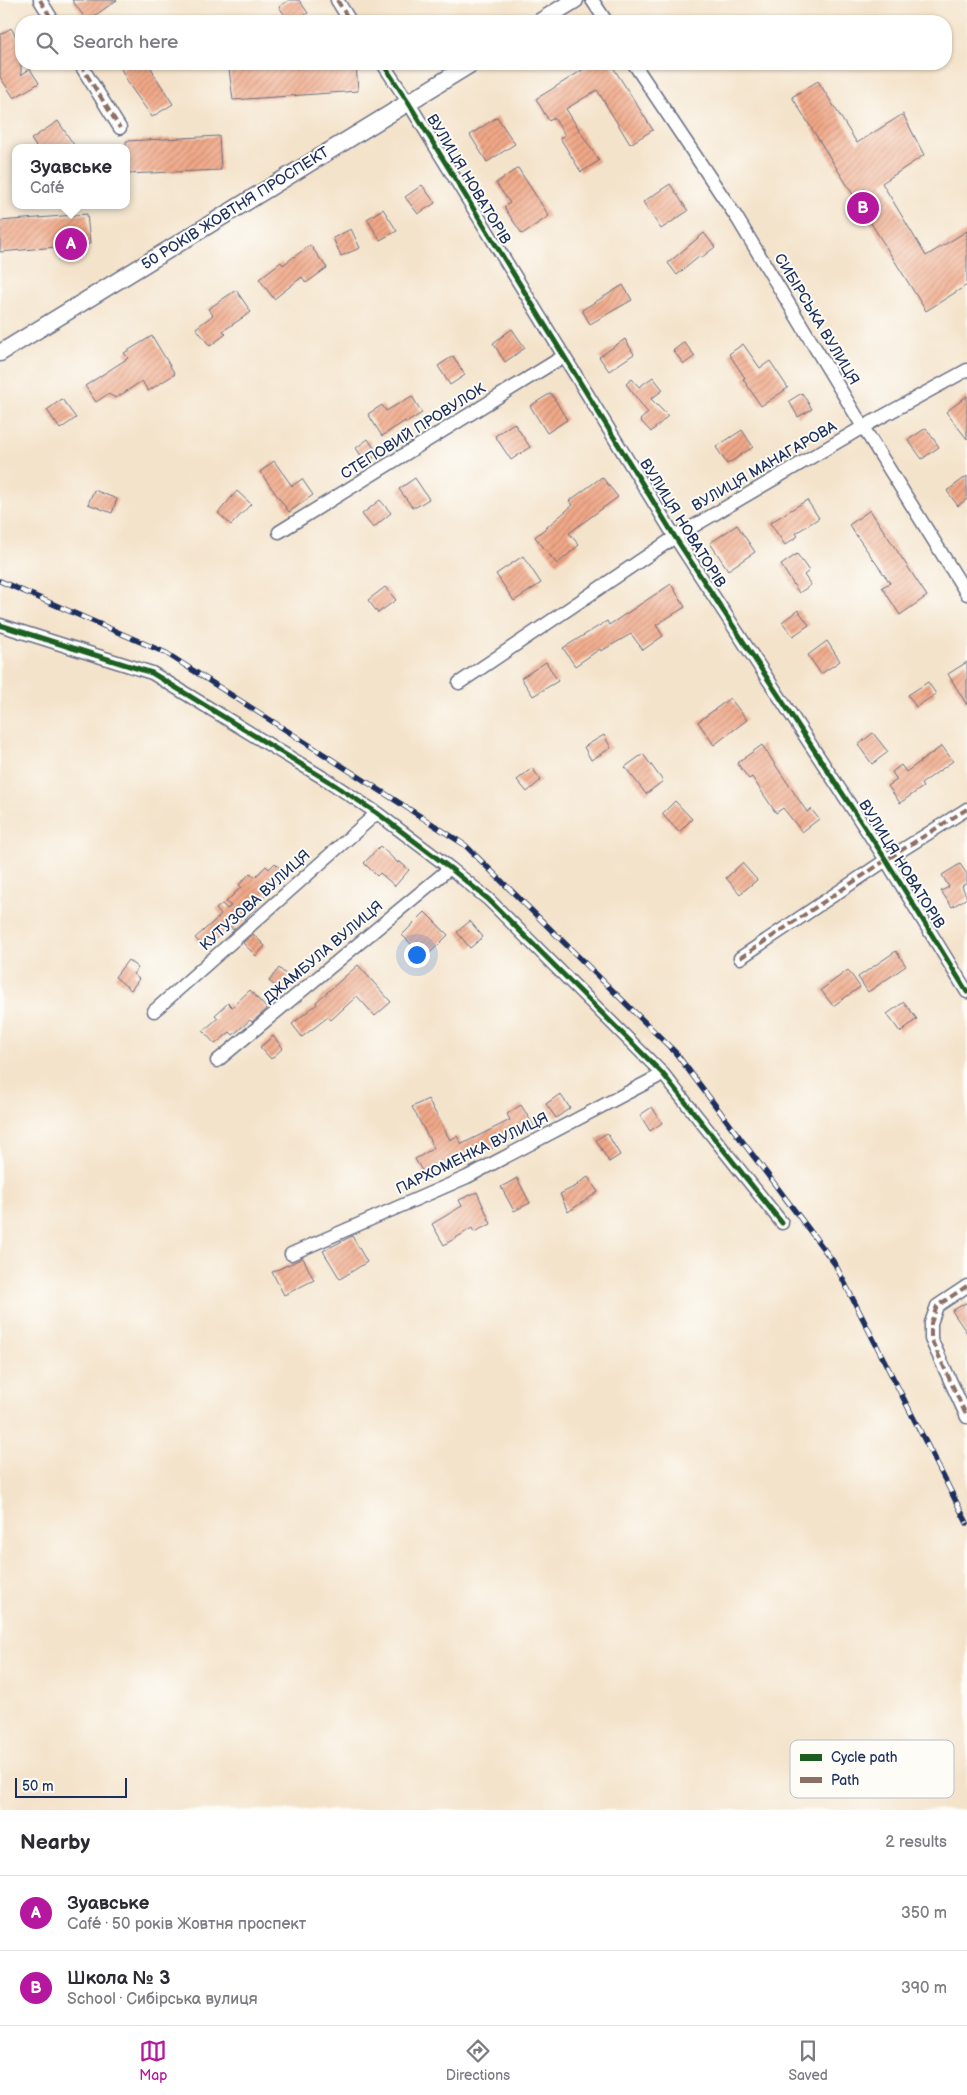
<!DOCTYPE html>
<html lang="en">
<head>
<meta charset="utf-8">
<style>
	body { margin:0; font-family:"Balsamiq Sans",sans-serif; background:#f7f7f7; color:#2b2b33 }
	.scale { position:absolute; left:15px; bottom:12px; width:112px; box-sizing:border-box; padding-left:5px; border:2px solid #1b2f5e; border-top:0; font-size:14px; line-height:18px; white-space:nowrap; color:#1b2f5e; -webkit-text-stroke:4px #fdfcf7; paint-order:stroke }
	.you { position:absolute; left:416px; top:954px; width:18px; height:18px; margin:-12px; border:4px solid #fff; border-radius:50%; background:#1a73e8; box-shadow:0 0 0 8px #1a73e833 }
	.badge { display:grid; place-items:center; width:32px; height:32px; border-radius:50%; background:#b5179e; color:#fff; font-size:16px; font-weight:700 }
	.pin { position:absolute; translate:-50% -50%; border:2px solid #fff; box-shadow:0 1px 5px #0006 }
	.popup { position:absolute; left:12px; top:144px; width:118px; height:65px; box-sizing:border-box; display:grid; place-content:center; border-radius:10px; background:#fff; filter:drop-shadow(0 1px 4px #0005); font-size:16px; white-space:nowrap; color:#7c7c81 }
	.popup b { font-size:19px; color:#2b2b33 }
	.popup::after { content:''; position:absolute; left:50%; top:100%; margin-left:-10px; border:10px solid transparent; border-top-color:#fff }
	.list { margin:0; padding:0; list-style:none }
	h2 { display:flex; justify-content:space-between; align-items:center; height:65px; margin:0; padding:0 20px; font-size:21px }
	h2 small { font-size:16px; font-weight:400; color:#7c7c81 }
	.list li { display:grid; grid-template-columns:32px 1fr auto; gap:15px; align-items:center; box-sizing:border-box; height:75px; padding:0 20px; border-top:1px solid #e1e1e2 }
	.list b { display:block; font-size:19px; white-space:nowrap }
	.list p { margin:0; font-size:16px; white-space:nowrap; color:#7c7c81 }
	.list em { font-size:16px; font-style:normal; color:#7c7c81 }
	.icon { flex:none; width:28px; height:28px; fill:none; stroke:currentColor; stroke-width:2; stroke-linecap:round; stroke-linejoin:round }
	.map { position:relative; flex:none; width:967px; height:1810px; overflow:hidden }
	.search { position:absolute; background:#fff; box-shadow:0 1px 4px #0004; left:15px; right:15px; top:15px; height:55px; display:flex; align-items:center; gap:12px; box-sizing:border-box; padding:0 18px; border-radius:20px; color:#7c7c81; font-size:19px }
	.sheet { height:215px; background:#fff }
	nav { display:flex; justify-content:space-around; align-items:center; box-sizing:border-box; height:70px; border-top:1px solid #e1e1e2; background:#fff; font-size:14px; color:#7c7c81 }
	nav a { display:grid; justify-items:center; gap:2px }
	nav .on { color:#b5179e }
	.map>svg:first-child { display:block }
</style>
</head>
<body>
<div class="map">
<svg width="967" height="1810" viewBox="0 0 967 1810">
	<defs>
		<pattern id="building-hatch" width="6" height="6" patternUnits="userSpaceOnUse" patternTransform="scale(1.25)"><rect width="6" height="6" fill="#f1a887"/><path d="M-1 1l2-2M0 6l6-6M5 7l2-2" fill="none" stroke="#c28972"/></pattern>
	</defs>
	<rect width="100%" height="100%" fill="#fdfcf7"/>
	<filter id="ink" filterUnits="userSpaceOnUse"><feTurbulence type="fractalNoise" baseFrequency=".02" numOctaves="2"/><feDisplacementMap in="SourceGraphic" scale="10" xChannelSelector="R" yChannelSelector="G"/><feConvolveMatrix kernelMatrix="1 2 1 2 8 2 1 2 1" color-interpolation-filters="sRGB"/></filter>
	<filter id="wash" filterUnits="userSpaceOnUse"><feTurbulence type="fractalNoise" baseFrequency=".0096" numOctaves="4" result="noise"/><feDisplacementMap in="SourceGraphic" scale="20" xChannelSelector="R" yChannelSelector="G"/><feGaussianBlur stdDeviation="1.12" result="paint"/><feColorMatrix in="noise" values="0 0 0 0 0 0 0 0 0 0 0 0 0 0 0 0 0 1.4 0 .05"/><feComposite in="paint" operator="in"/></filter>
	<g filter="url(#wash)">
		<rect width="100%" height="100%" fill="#f4e3cb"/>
		<g id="blocks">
			<path fill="url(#building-hatch)" d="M72,0H117L87,21Z
				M289,0H299L308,13L297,21H289L279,7Z
				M11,28L21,45V75L30,69L39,83L14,98L0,77V35Z
				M130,64H149L154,73H153L173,104L152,117L130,86L121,69Z
				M288,64H356L358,91L233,100L229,69Z
				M592,64H611L653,130L630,144L597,90L566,109L599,161L581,172L560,138L565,135L554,118L549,121L536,99Z
				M818,81L857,143L903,114L924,155L882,183L926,256L967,231V285L926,311L792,97Z
				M497,117L515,144L487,162L470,135Z
				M58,121L76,148H37L31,139Z
				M219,136L221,170L126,174V141Z
				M518,168L549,216L522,234L504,207L510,203L496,183Z
				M670,184L688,211L661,229L643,202Z
				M422,185L435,203L418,214L405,197Z
				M383,209L397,231L380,240L367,219Z
				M87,214L90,244L0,252V221Z
				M351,229L360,248L341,256L333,238Z
				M704,233L715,247L701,258L700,256L677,275L668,263Z
				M310,245L327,268L306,283L302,277L274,299L259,279L281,262L283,265Z
				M623,285L632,300L590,324L582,310Z
				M236,290L251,312L223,331L226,334L210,346L196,328L213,315L208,309Z
				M512,329L525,348L505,362L493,343Z
				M152,336L175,374L148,391L142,381L116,398L108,394L96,402L85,386L128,358L124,353Z
				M625,339L634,354L609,371L599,357Z
				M684,342L695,356L684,364L673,351Z
				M743,344L760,368L770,361L788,388L761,406L743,379L745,378L729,354Z
				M453,356L465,375L450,385L438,366Z
				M653,377L663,390L651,399L668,416L651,432L640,420L648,413L626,384L632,379L639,387Z
				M551,393L567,420L547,433L530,406Z
				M802,393L812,409L798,417L789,401Z
				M412,396L422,413L406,423L405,421L382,436L368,414L382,405L386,411Z
				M967,396V439L946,412Z
				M62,399L76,418L60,429L47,410Z
				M514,423L530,447L511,460L495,436Z
				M926,428L939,447L922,459L908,440Z
				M742,430L753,447L727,464L716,447Z
				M368,439L378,454L366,463L356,448Z
				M274,461L292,486L302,479L313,495L289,512L260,472Z
				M967,476V499L958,506L947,491Z
				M602,477L618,497L569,533L579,545L557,564L535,537L573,505L569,501Z
				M415,478L429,499L416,507H412L399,489Z
				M94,490L117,499L112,513L88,504Z
				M237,491L251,504L231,525L218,513Z
				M380,500L391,513L373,528L362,514Z
				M807,500L819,518L796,533L798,536L785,545L770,523Z
				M870,510L927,596L900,615L882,587L890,583L849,525Z
				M737,525L755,552L728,570L710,543Z
				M797,554L809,571L804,575L811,585L799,593L781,565Z
				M523,556L541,583L514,601L496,574Z
				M671,584L685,607L656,625L663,636L643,650L631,634L601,651L600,649L575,666L563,648L607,621L609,625Z
				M385,587L396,600L378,613L368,600Z
				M798,610L809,625L793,636L782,622Z
				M827,641L840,661L821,674L808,655Z
				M546,662L558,681L533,696L521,678Z
				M967,662V705L948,674Z
				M928,682L936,694L916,707L908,695Z
				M730,698L747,720L714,745L698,722Z
				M873,733L888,752L872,764L858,745Z
				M604,735L611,748L591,760L584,747Z
				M762,745L807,812L811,809L819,819L802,832L783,808L776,813L752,777L749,779L737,763Z
				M942,746L953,761L921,784L923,787L900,803L888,786L897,780L892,772L901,765L906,772Z
				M643,754L663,781L646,794L625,767Z
				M532,768L541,780L527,792L517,780Z
				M675,801L692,819L679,832L662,814Z
				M380,846L398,863L399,861L409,870L395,886L380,873L377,876L364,863Z
				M275,863L286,874L256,904L258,906L241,923L233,930L230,926L205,948L195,938L221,915L216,909L222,904L227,909L231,906L226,902L241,887L239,885L250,873L255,877L266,866L269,869Z
				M742,863L757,880L740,894L726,878Z
				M960,864L967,874V883L962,886L967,898L952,907L941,891L949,887L942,875Z
				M425,912L448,935L425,958L402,935Z
				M470,921L483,937L470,948L457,932Z
				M253,934L265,946L256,956L243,943Z
				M896,951L906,966L868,992L858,977Z
				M128,960L138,968L133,974L139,979L131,990L115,977Z
				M358,965L391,1002L375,1016L357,996L331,1020L328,1017L302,1037L292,1024L317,1004L316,1002Z
				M279,968L292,980L282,992L269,981Z
				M848,970L860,987L833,1006L821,990Z
				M250,990L267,1009L252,1022L250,1020L233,1035L230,1032L215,1044L203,1031L218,1018L215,1015L228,1003L232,1007Z
				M904,1002L917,1019L900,1032L887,1014Z
				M273,1036L283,1048L271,1059L260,1047Z
				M560,1094L570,1108L556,1118L546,1104Z
				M428,1099L450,1140L457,1136L462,1144L510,1120L507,1114L521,1105L534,1126L489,1150L488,1148L457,1166L455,1163L427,1179L415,1159L434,1148L412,1107Z
				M652,1107L662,1123L650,1131L640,1115Z
				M607,1133L620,1155L609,1162L596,1140Z
				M588,1177L598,1192L568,1212L560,1194L578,1185L577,1184Z
				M517,1178L530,1203L514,1211L501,1187Z
				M477,1192L491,1224L474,1232L472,1228L444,1245L432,1224L462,1206L459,1200Z
				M352,1236L367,1262L340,1279L323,1251Z
				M303,1258L314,1280L284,1295L272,1272Z
				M967,1302V1333L952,1311Z"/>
		</g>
	</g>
	<g filter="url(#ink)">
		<use href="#blocks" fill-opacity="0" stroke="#676e84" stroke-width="1"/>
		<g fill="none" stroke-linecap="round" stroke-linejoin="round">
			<defs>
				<path id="minor" d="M40,0L53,21
					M337,0L350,21
					M592,0L606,21
					M80,64L120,128
					M383,64L408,102L675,537L886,860L967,992
					M634,64L737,218L863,427L967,594
					M279,532L564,356
					M0,625L152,673L330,782L377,813L450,868L488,899L663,1074L782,1223
					M459,683L675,537L863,427L967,370
					M740,958L886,860L967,809
					M154,1011L377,813
					M217,1061L450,868
					M291,1254L467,1177L663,1074
					M967,1286L937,1306L931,1323V1339L967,1417"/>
				<path id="tertiary" d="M541,21L575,0
					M0,353L471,64"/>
			</defs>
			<use href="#minor" stroke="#676e84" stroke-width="15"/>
			<use href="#tertiary" stroke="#676e84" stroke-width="19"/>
			<use href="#minor" stroke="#fff" stroke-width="12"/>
			<use href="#tertiary" stroke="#fff" stroke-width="16"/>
			<defs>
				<path id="rail" d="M0,581L166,653L465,845L675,1052L835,1264L967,1523"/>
			</defs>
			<use href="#rail" stroke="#1b2f5e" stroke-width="5.5"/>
			<use href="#rail" stroke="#fdfcf7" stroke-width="4" stroke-dasharray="11" stroke-linecap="butt"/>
			<path stroke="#8d6e63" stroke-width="4" stroke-dasharray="8 4" stroke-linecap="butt" d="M40,0L53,21
				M337,0L350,21
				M80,64L120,128
				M740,958L886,860L967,809
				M967,1286L937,1306L931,1323V1339L967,1417"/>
			<defs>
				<path id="cycleway" d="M383,64L408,102L675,537L886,860L967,992
					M0,625L152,673L330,782L377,813L450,868L488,899L663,1074L782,1223"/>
			</defs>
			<use href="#cycleway" stroke="#fdfcf7" stroke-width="8"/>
			<use href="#cycleway" stroke="#1b5e20" stroke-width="5"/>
		</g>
	</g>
	<g text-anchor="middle" stroke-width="4" stroke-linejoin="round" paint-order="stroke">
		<g font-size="15" fill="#1b2f5e" stroke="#fdfcf7">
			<text transform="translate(469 179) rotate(59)" y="5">ВУЛИЦЯ НОВАТОРІВ</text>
			<text transform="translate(235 208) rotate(-32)" y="5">50 РОКІВ ЖОВТНЯ ПРОСПЕКТ</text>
			<text transform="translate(817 319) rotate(59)" y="5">СИБІРСЬКА ВУЛИЦЯ</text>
			<text transform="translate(413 431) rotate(-32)" y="5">СТЕПОВИЙ ПРОВУЛОК</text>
			<text transform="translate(764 466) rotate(-30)" y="5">ВУЛИЦЯ МАНАГАРОВА</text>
			<text transform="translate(683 523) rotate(58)" y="5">ВУЛИЦЯ НОВАТОРІВ</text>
			<text transform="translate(902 864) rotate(58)" y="5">ВУЛИЦЯ НОВАТОРІВ</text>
			<text transform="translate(255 900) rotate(-42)" y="5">КУТУЗОВА ВУЛИЦЯ</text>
			<text transform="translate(323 952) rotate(-40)" y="5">ДЖАМБУЛА ВУЛИЦЯ</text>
			<text transform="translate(472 1153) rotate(-26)" y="5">ПАРХОМЕНКА ВУЛИЦЯ</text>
		</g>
	</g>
	<rect x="790" y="1740" width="164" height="58" rx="8" fill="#fdfcf7" stroke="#b9bec9" stroke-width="1"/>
	<rect x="800" y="1754" width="22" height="7" fill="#1b5e20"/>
	<rect x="800" y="1777" width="22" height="6" fill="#8d6e63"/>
	<g font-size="14" fill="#1b2f5e">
		<text x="831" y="1762">Cycle path</text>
		<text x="831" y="1785">Path</text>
	</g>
</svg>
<div class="scale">50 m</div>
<div class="you"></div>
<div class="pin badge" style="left:71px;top:244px">A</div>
<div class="popup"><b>Зуавське</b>Café</div>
<div class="pin badge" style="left:863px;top:208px">B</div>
<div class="search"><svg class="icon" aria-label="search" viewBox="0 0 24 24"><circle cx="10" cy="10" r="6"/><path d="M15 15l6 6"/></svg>Search here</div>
</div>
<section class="sheet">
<h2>Nearby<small>2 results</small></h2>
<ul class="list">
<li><span class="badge">A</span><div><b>Зуавське</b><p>Café · 50 років Жовтня проспект</p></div><em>350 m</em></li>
<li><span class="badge">B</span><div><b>Школа № 3</b><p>School · Сибірська вулиця</p></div><em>390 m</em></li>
</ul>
</section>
<nav>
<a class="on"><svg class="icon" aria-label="map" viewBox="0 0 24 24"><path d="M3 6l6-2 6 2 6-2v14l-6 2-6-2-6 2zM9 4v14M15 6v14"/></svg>Map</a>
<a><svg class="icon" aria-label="directions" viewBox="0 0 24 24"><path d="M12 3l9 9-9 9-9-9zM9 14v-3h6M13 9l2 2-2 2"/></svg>Directions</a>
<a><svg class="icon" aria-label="saved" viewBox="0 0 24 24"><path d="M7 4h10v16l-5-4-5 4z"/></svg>Saved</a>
</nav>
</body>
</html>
